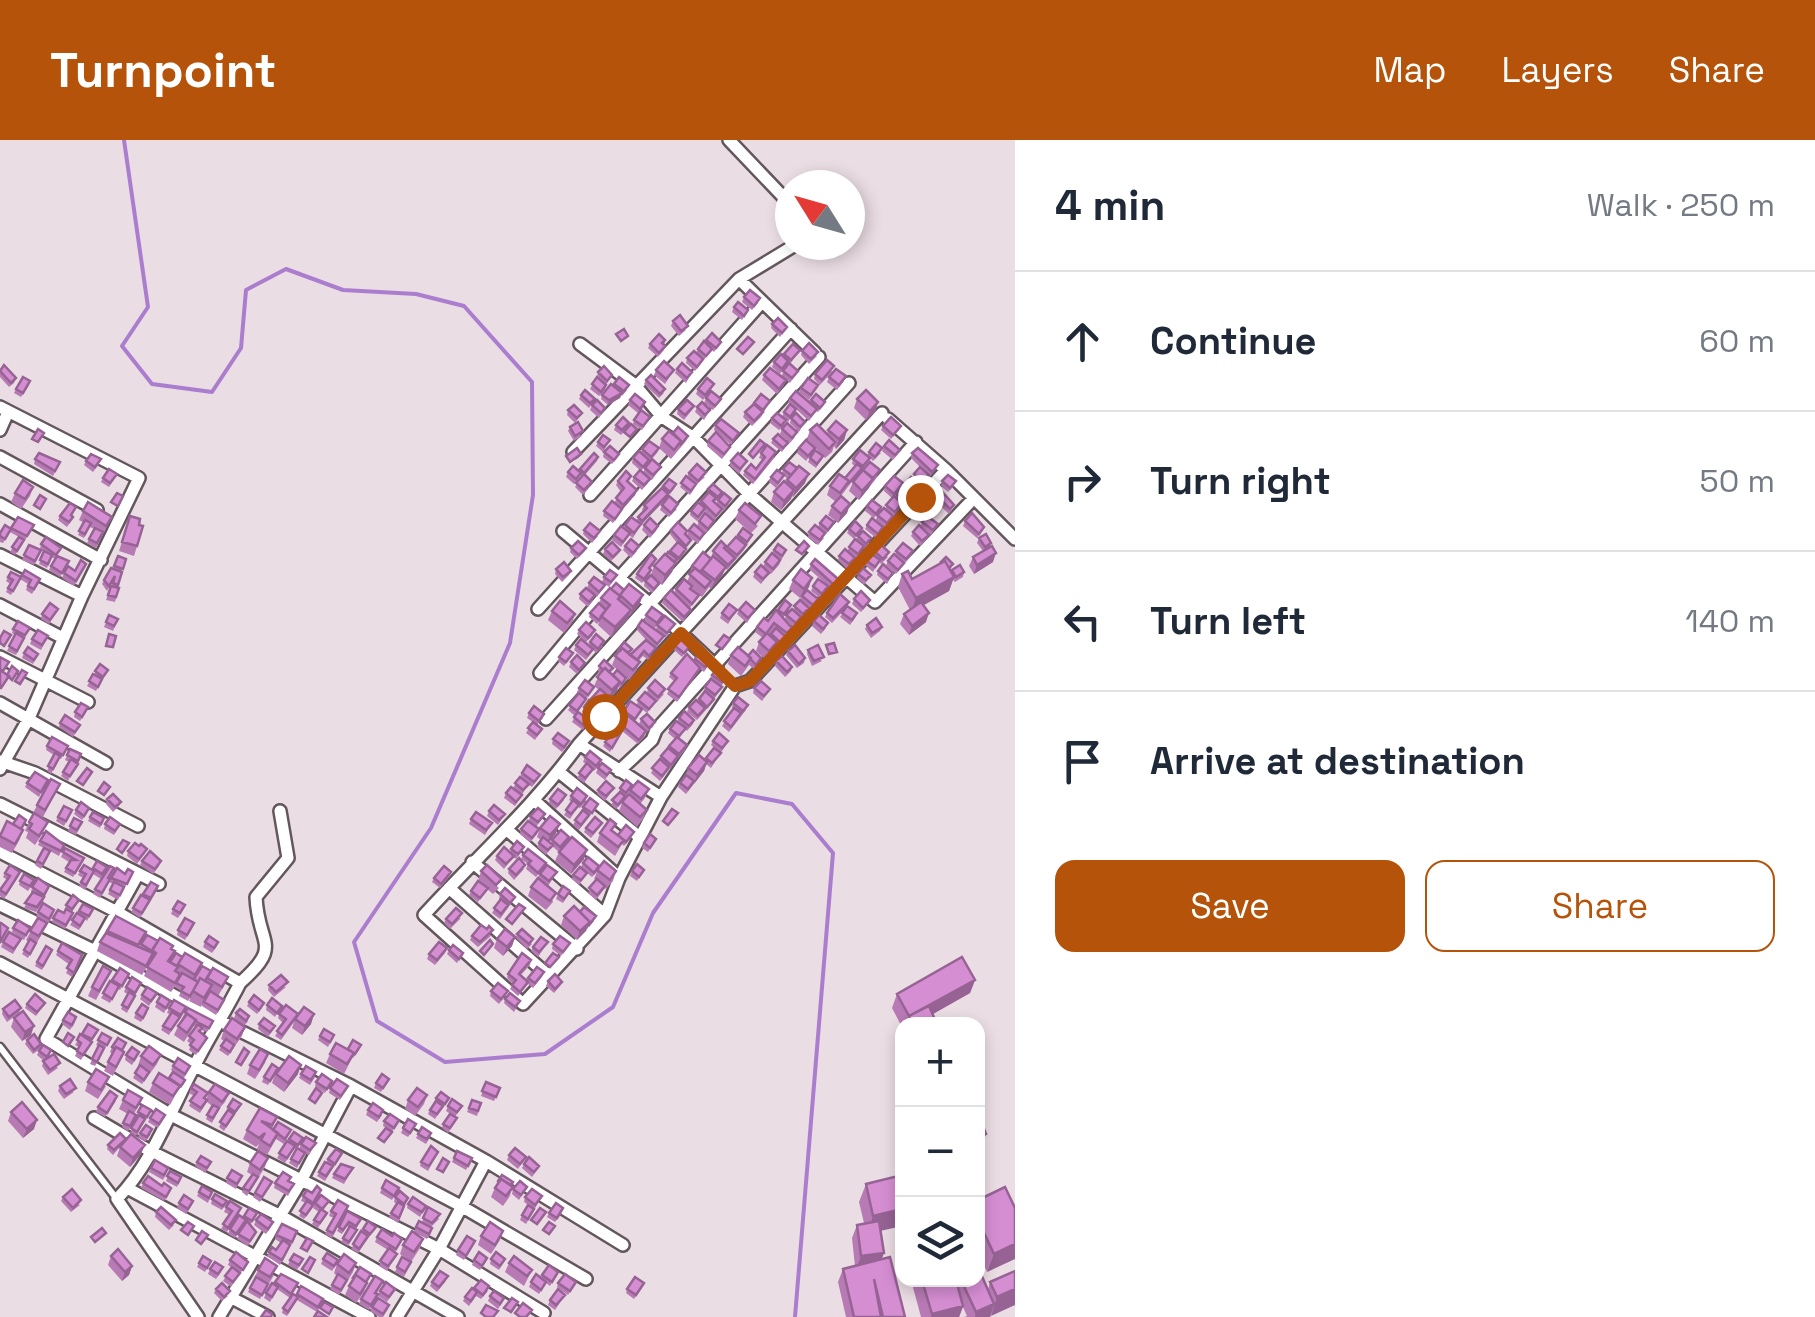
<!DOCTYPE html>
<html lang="en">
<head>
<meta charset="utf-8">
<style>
	body { margin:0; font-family:"Space Grotesk",sans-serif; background:#f6f6f7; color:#1f2937 }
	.controls { position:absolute; right:30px; bottom:30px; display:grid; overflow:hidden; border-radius:20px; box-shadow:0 5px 15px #0003 }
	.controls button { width:90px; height:90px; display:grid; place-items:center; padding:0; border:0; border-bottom:2px solid #e0e1e3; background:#fff; color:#1f2937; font:50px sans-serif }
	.compass { position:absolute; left:775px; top:30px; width:90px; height:90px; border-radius:50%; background:#fff; box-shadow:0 5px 15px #0003; rotate:307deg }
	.stop { position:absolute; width:30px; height:30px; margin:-22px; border:8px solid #b45309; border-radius:50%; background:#fff }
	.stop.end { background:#b45309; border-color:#fff; box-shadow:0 2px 10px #0008 }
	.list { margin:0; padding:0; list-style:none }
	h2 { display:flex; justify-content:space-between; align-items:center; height:130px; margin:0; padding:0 40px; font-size:42px }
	h2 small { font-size:32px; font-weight:400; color:#747a83 }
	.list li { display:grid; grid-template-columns:65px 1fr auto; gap:30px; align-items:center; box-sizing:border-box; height:140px; padding:0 40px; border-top:2px solid #e0e1e3 }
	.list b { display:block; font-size:38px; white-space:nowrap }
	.list em { font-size:32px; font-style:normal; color:#747a83 }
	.actions { display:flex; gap:20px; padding:30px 40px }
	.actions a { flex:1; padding:22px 0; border:2px solid #b45309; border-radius:20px; text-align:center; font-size:35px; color:#b45309 }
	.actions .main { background:#b45309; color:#fff }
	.icon { flex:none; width:55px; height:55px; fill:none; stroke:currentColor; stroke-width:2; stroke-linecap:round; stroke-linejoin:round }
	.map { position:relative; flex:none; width:1015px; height:1177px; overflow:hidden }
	header { display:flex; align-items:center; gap:60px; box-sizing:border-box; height:140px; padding:0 50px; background:#b45309; color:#fff }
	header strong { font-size:48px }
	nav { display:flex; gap:55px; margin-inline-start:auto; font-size:35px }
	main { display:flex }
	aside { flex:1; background:#fff }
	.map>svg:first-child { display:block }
</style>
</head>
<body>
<header>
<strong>Turnpoint</strong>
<nav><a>Map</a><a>Layers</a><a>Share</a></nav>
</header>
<main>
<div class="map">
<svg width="1015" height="1177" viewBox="0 0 1015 1177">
	<rect width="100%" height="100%" fill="#ebdde4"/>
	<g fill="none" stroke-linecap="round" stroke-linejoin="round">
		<path stroke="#ab7dce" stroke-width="4" d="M124,0L148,167L122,206L152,244L212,252L241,208L246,150L286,129L343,150L416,154L464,166L532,242L533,355L510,503L431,688L354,802L377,881L445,922L545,914L613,867L653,773L736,653L792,664L833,713L795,1177"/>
		<defs>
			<path id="lane" d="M0,907L116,1058"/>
			<path id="street" d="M729,0L790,64
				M739,139L815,213
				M580,204L635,245L662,277L694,298L749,354L875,462L974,358
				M0,267L139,338L82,456L29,578L0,629
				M882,273L579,604C533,667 477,717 424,775L523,864L605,775L619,738L661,657L735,546L750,541L946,330
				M888,279L946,330L1015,399
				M0,290L8,272
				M573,312L739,139L795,105
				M0,317L97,370
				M590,355L762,162
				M0,364L101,420
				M563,391L649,463L717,527
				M0,415L82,456
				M0,465L63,498
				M538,469L791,189
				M0,517L88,562
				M540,533L619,438L819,217
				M0,563L106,623
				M546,579L849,243
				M579,604L661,657
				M0,621L35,633L138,686
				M619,631L652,600L656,590L916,302
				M559,632L637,695
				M535,661L614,733
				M0,664L159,744
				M506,689L605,775
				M0,712L117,772L240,843C226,871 209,897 195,925C171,969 153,1022 117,1059L198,1177
				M472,722L577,809
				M138,734L46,899L171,975L439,1109L544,1173
				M449,748L550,837
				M0,765L95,811L220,881L351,946L486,1021L623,1105
				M0,823L461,1066L586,1139
				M240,843C284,804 258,806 256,757L288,718L280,671
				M94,978L150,1011L281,1076L458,1177
				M127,1048L369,1177
				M232,1158L268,1177
				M219,1177L301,1041L351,946
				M397,1177L439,1109L486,1021"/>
		</defs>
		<use href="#lane" stroke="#63575d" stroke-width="11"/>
		<use href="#street" stroke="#63575d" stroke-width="16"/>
		<use href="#lane" stroke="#fff" stroke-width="6"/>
		<use href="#street" stroke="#fff" stroke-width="11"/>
	</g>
	<path fill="#b87ab5" d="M744,157L758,163L752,170L742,162Z
		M734,167L748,170L742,180L732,172Z
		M673,181L686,190L679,196L671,186Z
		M772,184L787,187L780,197L771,188Z
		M665,200L664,210L658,217L648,208L650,204Z
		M706,200L721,202L714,212L712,210L695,231L686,223L687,218L696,213L698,209Z
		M800,210L790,224L798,231L790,243L781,236L789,224L788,223L780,234L772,227L774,222L784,217V214Z
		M802,211L817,216L809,224L801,215Z
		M0,229L16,238L14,243L9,247L0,237Z
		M677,229L692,232L686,243L675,233Z
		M656,230H674L665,244L654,235Z
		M833,231L820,245L814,239L815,234Z
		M598,232L612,235L606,245L605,250L599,256L590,249L597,237Z
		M764,235L784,245L777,254L762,240Z
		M829,237L844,241L837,250L827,242Z
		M646,240L664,253L659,258L644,244Z
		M614,244L627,250L622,256L621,255L620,258L608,265L601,259L602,255Z
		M29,245L21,257L14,253L16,249Z
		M818,245L809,260L799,252L801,248Z
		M712,248L703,260L696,254L698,249Z
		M581,255L593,263L589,268L579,259Z
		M706,258L721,259L713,270L704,263Z
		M790,258L809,263L811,260L825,262L823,266L818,272L816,271L809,281L796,269L788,282L782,277L784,272L795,268L788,262Z
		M857,259L878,262L875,272L866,280L854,268Z
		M630,260L644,267L638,273L628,265Z
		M770,261L761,277L752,286L743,277L745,272Z
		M592,265L605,268L599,278L590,270Z
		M697,267L710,270L704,280L695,272Z
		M678,269L692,270L684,280L677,274Z
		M568,270L582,273L575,283L567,275Z
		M772,278L784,285L779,290L770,283Z
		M791,278L805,282L799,292L790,283Z
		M634,280L648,281L642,290L633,284Z
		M629,283L628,287L621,295L614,290L616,285Z
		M715,285L739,293L731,305L714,290Z
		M883,286H901L899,290L891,299L881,290Z
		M570,287L582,296L574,301L568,291Z
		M782,289L795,297L790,303L780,294Z
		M810,290L827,294L828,290H847L844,300L836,309L834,306L832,312L825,318L807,299Z
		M673,293L688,296L686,301L671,319L659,308L662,299Z
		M773,299L788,303L782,312L771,303Z
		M610,300L603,312L596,306L598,302Z
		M708,301L728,311L722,319L707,306Z
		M884,306L898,314L893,320L882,311Z
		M659,308L657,313L650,321L649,320L641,331L632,323L633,318L641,313L642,309Z
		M799,308H815L806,321L797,313Z
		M604,312L617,318L612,324L603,317Z
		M869,312L881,313L873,321L870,318L841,356L850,364L847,373L838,383L828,375L832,366L836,362L827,355L830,346L845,338L855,326L852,324L853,319L867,316Z
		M761,313L775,317L753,344L743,335L745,331L756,329L763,320L759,318Z
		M912,313L936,329L930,337L929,336L922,347L920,345L914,356L904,348L906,343L912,338L920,327L911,318Z
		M823,316L816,328L808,322L810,318Z
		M598,317L597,321L585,335L592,342L590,346L583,355L575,347L582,337L580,335L574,344L566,337L568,332L579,331Z
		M35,319L60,322L53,336L34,324Z
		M86,321L99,324L93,332L84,325Z
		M731,321H747L739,334L730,326Z
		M661,327L652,340L643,333L645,328Z
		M783,329L805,343L793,357L792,356L781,370L771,362L774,352L786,342L788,339L784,336L776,348L769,342L771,337L782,334Z
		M689,333L705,337L696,345L690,355L680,347Z
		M879,335L859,360L849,351L853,342Z
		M631,336L628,343L637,350L635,355L622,370L613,383L603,376L604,371L614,363L621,352L616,345L618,341Z
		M634,337L648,343L642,350L632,341Z
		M103,338H115L109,347L101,342Z
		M942,341L954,346L948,352L941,346Z
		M903,343L894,356L895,357L896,354L911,356L909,361L904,367L902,365L885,388L876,380L877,375L885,369L892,358L884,351L885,346Z
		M676,344L674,349L640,386L633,398L629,395L621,407L612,400L614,395L624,388L625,385L636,381L643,371L642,370L644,365L662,349L663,346Z
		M33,347L30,356L21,369L11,362L15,353Z
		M708,349L720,356L716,361L715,360L716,364L718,360L729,364L724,371L722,369L714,381L705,371L697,381L690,375L691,371L700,364L707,353Z
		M932,351L952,370L949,374L930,356Z
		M662,365L677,369L669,377L660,370Z
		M867,366L879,372L874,378L865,371Z
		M76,367L72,376L73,377L71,381L67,387L58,380L60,376Z
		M739,370L758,386L751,393L735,379Z
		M83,371L112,377L96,408L87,403L94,389L90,387L84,398L78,395L84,383L79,380Z
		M130,376L139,385L143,386L134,416L119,411Z
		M699,381H714L706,393L697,386Z
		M965,381L984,387L977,398L963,386Z
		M922,382L938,384L931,395L921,386Z
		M820,383L832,387L826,394L818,387Z
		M644,385L658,386L656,391L650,398L642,390Z
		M867,385L883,387L876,398L865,389Z
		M862,388L854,399L847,393L849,389Z
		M11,389L32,390L25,400L22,399L24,400L22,405L15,415L10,412L19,397L10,392L3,403L0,402V393Z
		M584,390L598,396L592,403L583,394Z
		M671,390L687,391L686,395L689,404L685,409L684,414L677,423L676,422L672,432L662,445L651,435L654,426L669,413L677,403L670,394Z
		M689,390L704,393L698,404L687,395Z
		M809,392L824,398L818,405L808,397Z
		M913,392L929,395L927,399L920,406L911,396Z
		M738,395H752L744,410L727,430L725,428L722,436L711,449L709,447L702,457L691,448L699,455L690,468L681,460L691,470L683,482L662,463L664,458L674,453L676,449L687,442L691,432L690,431L692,426L711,419L713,411L724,408L726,410Z
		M858,396L870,403L864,409L863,408L856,419L850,414L855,418L847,429L838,420L839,416L847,411Z
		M979,398L991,403L990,407L993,422L974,434L969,426L973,417L983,411L977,403Z
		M41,404L61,408L55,419L51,417L47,428L39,424L44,412L40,409Z
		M29,405L41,410L34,425L22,420Z
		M625,406L637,411L631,418L623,410Z
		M571,408H586L584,412L577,419L570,412Z
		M605,409L620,410L618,414L611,421L603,414Z
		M774,410H786L779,425L771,434L763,426Z
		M874,411L888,417L881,424L879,422L873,432L865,425Z
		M896,411H913L911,416L896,434L886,425L888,421L895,415Z
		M118,416L126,419L117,447L119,448L115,462L106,460L113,441L107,451L102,444L104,440L113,428Z
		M69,421L60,437L49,430L51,426Z
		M655,423L650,429V434L642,443L635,438L637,434Z
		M86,424L74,446L62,438L64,433L75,431Z
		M811,424L838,439L832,449L809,429Z
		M953,424L950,430L964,432L963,437L955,442L953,440L949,451L924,465L926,482L909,495L900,484L904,474L910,470L898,447L902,434L912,439Z
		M556,429L571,431L569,435L562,442L555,434Z
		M878,431L893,433L887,444L877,435Z
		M755,432L769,433L761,444L753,437Z
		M858,434L871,435L864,445L857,438Z
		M22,435L38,444L32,454L26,450L28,444L20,439Z
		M617,435L609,447L602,442L604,437Z
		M8,437H21L11,455L6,452L10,444L6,441Z
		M793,440L809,447L800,458L789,449Z
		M645,441L657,447L652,453L644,446Z
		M589,443L605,445L597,457L587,448Z
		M813,446L826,451L820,458L811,451Z
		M624,450L643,455L639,465L611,497L598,485L599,482L597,484L589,477L590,473L599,464L601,458Z
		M580,454L593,460L588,467L579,459Z
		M802,456L818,459L811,470L808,467L807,472L802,479L801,478L794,488L785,479L786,475L793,470Z
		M854,459L868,464L861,472L852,464Z
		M849,462L847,466L855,478L850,485L840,477L847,467L832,483L825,477L827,473Z
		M737,470L728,484L720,478L722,473Z
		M739,470H755L747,483L737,474Z
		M778,470H790L783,478L792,488L784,501L779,507L776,505L774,511L766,520L756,511L759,502L763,498L755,492L757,487L768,481Z
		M552,471L575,474L572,483L564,493L548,480Z
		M56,473L49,484L41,479L42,474Z
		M109,475L118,479L113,491L104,487Z
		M646,475H663L655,488L644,480Z
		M814,481L826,488L821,494L812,486Z
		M675,484L665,498L664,496L648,520L643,516L638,521L640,522L636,531L629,540L612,525L618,510L630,515L648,502L637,490L638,486L656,490L657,485Z
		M867,485L882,487L880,491L871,498L865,489Z
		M13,489L28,492L16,515L7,511L15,495L12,493Z
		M579,490L593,495L586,502L577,494Z
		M48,496L41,510L30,504L32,499Z
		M590,502L603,506L596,513L593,510L586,520L574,510L576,505H589Z
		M692,504L682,517L674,510L675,506Z
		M808,510L822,521L812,526L807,514Z
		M788,511L805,518L804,523L797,528L786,515Z
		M24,513L36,518L33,524L22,518Z
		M573,513L564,526L558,521L559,517Z
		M731,515L748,516L761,518L754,529L749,525L741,536L728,524Z
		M695,519L708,526L704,532L700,529L677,562L667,554L674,541L669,537L671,533L694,522Z
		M776,521L792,527L791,531L785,537L775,526Z
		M571,522L585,523L577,534L569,527Z
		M100,524L108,530L96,551L87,546Z
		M599,526L624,543L620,548L618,547L609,559L606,557L589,577L582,572L584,567L599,550L594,546L600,533L598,531Z
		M712,535L727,536L712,563L697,580L687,572L689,567L698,561L704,552L705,547Z
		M594,547L578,572L589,580L583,590L572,582L575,576L568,570L579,554L577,552L579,548Z
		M648,548L664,554L657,562L656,561L647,573L642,569L635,581L645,596L638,604L622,591L610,612L603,606L610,595L606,592L608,588L617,585L623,576L624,571L637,565L638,560L647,553Z
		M754,548L770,549L762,561L753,553Z
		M733,563L746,570L729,592L722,586L733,569L732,567Z
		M75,572H86L80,581L74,577Z
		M529,573L543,578L537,585L542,589L535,600L526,593L533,582L527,578Z
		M679,578L694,580L693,584L687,591L685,589L679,599L687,605L685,610L660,641L651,633L661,616L675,599L668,593L670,589L677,582Z
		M641,579L655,582L653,587L647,592L639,584Z
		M60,583L80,585L73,597L59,587Z
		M553,599L567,606L562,612L552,604Z
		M713,601L726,605L711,628L706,624L704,631L686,654L678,647L680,643L686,635L688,628L706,620L717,610L711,605Z
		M47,606L66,611L61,619L59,618L51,634L47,631L54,615L46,610Z
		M70,609L79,619L68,641L61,636L69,622L65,620Z
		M585,617L601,620L599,625L594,631L593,630L584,643L577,638L586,624L583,622Z
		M598,628L611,630L605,640L596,633Z
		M522,633L538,639L532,647L528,644L522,655L513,648Z
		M27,643L46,644L39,657L25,647Z
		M60,644L42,679L44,691L35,705L26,698L28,692L25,691L29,682L37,665Z
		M632,645L624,660L630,650L649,649L645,658L640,664L647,670L643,679L637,687L619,671L622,663L616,669L611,665L619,653L620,648Z
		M614,648L605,661L597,654L598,650Z
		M506,653L522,655L515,666L504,658Z
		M571,656L586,661L580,668L578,667L570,679L564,675L572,662L569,660Z
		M107,659L121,662L119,666L113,672L106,664Z
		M550,659L564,660L556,669L549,663Z
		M583,667L596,668L579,690L573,685Z
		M76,670L87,673L82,680L74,674Z
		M489,671L505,674L498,685L487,676Z
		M545,674L536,687L539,689L537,694L530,702L520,694L521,689L529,681L530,676Z
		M70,675L64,686L56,681L58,677Z
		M90,677L104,678L100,688L88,681Z
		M74,678L82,682L76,695L68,691Z
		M471,679L492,683L485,695L469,684Z
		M13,684H25L22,689L20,699L12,713L0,707V694Z
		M105,684H120L114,695L104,689Z
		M600,687L591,698L584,692L586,688Z
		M540,688L556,693L549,702L551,703L552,700L569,697L567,702L559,712L552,706L546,715L537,707L541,700L537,697Z
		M613,692L618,695L632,697L624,706L622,704L615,716L597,702L600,693Z
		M656,699L648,712L642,708L644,703Z
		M40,701L64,705L59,716L50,711L41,729L35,725L44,708L38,705Z
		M139,706L145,713L137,724L127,716L128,711Z
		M65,708L82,723L73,737L64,732L69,722L61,717Z
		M511,709L522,711L516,719L513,717L504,729L495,720L497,716L510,712Z
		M559,712L584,719L571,734L555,721Z
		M523,715L546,723L536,737L526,729L528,724L521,719Z
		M97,721L107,727L105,732L101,739L93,734L85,750L79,746L83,738L78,735L80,731L92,730Z
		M142,721L159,726L153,734L140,725Z
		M583,723L616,731L613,741L606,749L605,748L596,760L588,753L596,740L594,739L597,732L592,737L587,733L579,745L572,739L573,735L581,727Z
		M509,729H524L514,740L508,733Z
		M644,730L637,741L630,736L632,731Z
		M481,731L499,748L493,754L487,749L478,762L469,755L478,741Z
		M20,732L18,737L4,759L0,756V750L7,740L3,737L5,733Z
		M133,732L118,760L108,754L113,744L109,742L100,758L93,754L95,749L113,733L109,738Z
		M557,732L548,746L553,762L546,770L528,756L531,747L540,734Z
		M450,736L440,748L432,742L434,738Z
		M20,741L32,745L28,751L19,745Z
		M151,742L158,746L140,778L131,772Z
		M49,746L43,762L36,772L24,768L32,753L31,752L32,747Z
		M570,751L563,763L556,759L558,754Z
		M500,754L515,757L513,761L500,779L492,773L500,760L499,759Z
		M77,764L72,772L71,778L65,789L52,782L53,778L64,773L66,765Z
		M83,764L93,769L87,781L85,779L79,790L70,785Z
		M173,769L183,770L178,778L171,774Z
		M38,772L53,775L28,818L22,814L29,802L26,800L38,778L36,777Z
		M580,772L594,781L577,800L561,785L564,776Z
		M116,776L146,792L139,807L147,795L172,809V819L199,831L224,846L218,856L222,864L216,875L202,866L203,862L201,867L189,861L191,857L188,861L179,856L181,851L175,847L176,845L171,852L144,836L151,820L142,835L97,811L100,802Z
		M461,778L450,789L444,783L446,779Z
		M13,788H30L24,800L12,792Z
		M192,788L185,800L177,795L178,790Z
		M517,794L532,804L527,809L516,798Z
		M492,795L478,807L470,800L472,796Z
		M515,797L512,806L503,816L494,808L497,799Z
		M3,802L19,803L13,814L1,807Z
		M205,802L217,806L212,813L203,807Z
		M548,802L538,817L531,811L533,807Z
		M570,803L561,816L552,809L553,804Z
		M447,808L445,813L435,825L427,819L429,814Z
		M52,810L42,830L35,826L37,822Z
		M449,810L463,813L457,823L447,814Z
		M58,811L82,815L72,837L66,833L70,825L56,815Z
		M531,820L530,825L521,835L527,840L528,838L544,832L542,837L533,848L528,844L518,856L510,849L513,844L507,838L508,834Z
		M120,828L129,834L120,850L118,849L110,863L101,858Z
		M111,831L96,860L88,856L92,847Z
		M975,840L970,853L933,874L937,884H902V887L892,868L897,854Z
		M548,841L562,842L560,846L554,853L546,846Z
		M269,845L286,847L274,857L268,850Z
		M126,847H139L127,873L121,869L128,854L124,852Z
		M491,851L506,855L499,864L490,856Z
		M157,853L149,866L140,859L142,855Z
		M505,859L520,861L514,872L504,863Z
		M170,861L164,873L155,867L157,862Z
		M249,862L262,868L257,874L247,866Z
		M45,863L36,876L25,868L27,864Z
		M267,865L282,866L275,877L266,870Z
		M186,867L169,895L161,890L170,874L167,873L169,868Z
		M21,868L19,873L7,882L2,874L3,869Z
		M185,872L211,886L207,892L201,890L200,892L207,898L196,915L189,910L191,904L187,901L196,887L194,886L184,902L174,895Z
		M136,873H147L141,882L134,878Z
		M236,873L248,881L244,886L234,878Z
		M279,874H314L311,884L302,895L292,888L294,882L281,900L275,896L283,883L278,878Z
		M14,878L31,895L22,901L11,887Z
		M63,880L75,882L70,890L62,884Z
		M88,884L98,890L81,920L75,916L79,907L75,905Z
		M259,884L273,890L268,897L258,889Z
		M245,887L242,896L228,916L219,910L224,901L221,899L224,890Z
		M102,893L111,898L95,926L90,924L99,906L96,905Z
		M334,895L328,907L318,900L320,896Z
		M27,900L41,904L40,909L33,914L25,904Z
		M112,907L124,912L113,936L104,931L112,914L110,912Z
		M347,910H359L353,918H352L344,934L326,923L330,914Z
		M39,911L50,915L46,919L58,928L48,935L42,926L44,921L37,915Z
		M268,914L265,923L255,939L247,934L250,925Z
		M126,915L137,917L132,925L125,920Z
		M161,915L157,924L142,944L133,938L139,927L138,926L141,916Z
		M173,926H190L184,938L185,940L184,944L178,950L170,965L149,952L153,943L169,939L177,934L171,930Z
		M278,928L298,934L284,952L272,943L275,934L268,945L262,942L264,937Z
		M301,934L315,937L310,945L299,938Z
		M389,939L381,952L374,948L376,943Z
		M332,941L325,953L315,946L316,942Z
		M88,942L106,946L98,959L85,951Z
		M486,942L500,948L494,961L481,956Z
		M60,946L74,952L64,959L58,951Z
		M348,946L340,960L329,953L330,948Z
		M191,948L206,960L209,952L229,953L225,962L218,970L212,983L206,979L212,966L207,962L200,973L189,966L194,956L189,953Z
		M427,955L424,964L415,976L405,969L408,960Z
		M142,958L134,974L135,979L128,991L122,987L128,974L119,969L123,960Z
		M436,958H449L435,979L428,974Z
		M472,960L481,963L477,976L467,972Z
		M116,961L105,977L96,972L98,967Z
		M448,966H462L455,977L446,971Z
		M228,967L239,968L224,991L219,987L227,972Z
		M151,970L136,996L131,994L141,1014L130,1027L117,1016L120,1007L113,1015L107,1009L108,1005L124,1002L131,994L130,993L138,977L137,976L138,972Z
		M368,970L382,975L377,982L366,975Z
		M11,972L34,989L23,998L8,981Z
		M277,977L272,989L291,990L284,1004L276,999L267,1015L257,1009L259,1004L256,1007L243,999L247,990Z
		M150,978L163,980L158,988L148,982Z
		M457,978L448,993L442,988L443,984Z
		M399,980L392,992L383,986L384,981Z
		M422,987L430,997L426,1004L416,998Z
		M403,988L414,989L408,997L401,993Z
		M140,993L151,994L145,1002L138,997Z
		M303,998L298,1008L299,1009L301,1004L316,1003L309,1015L305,1013L297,1028L289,1023L296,1010L294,1008L285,1023L277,1018L289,999Z
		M457,1011L472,1018L466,1030L452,1022Z
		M438,1012L428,1031L420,1026L421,1022Z
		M342,1013L325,1041L317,1036L328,1019Z
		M509,1015L526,1017L518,1029L507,1020Z
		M268,1018L265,1027L247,1056L242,1052L252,1035L247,1032L250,1023Z
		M197,1022L209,1026L205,1033L195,1026Z
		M524,1024L537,1030L532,1037L522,1028Z
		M151,1028L167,1032L163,1040L149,1032Z
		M353,1028L344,1044L332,1038L334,1034Z
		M170,1031L181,1037L177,1047L166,1041Z
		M242,1036L236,1049L226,1043L227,1038Z
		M498,1041L513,1042L510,1056L503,1066L491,1057Z
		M143,1043L162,1046L171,1048L164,1061L141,1048Z
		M275,1043L294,1044L288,1056L274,1048Z
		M866,1044L881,1091V1119L905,1177H846L838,1142L843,1129L855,1126L852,1098L857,1085L864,1083L859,1062Z
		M202,1046L212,1052L208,1063L197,1056Z
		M270,1046L260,1062L253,1057L255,1053Z
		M527,1047L519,1060L512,1054L513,1049Z
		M382,1048H399L392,1060L380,1053Z
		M321,1050L311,1070L304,1079L299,1076L306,1063L301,1061L303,1056Z
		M542,1056L526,1084L520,1080L522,1075L530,1066L524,1062L525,1057Z
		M63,1057L80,1065L71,1072L61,1061Z
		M395,1057L408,1058L398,1083L389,1077L397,1064L394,1062Z
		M212,1059L225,1065L222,1070L211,1064Z
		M978,1060L1015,1068L987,1132L978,1112Z
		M329,1061L323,1071L325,1077L318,1088L312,1084L319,1072L313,1068L315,1063Z
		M179,1063L192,1065L186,1074L177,1068Z
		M408,1064L426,1066L420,1077L407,1068Z
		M226,1067L241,1068L227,1092L221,1089L230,1075L224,1072Z
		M428,1067L439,1079L431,1087V1093L427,1099L414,1092L419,1081L422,1082Z
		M249,1068L255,1078L250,1085L256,1092L248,1106L237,1099L246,1082H245L235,1098L228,1094L230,1089L243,1078Z
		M346,1070L332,1098L325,1094L334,1078L329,1076L331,1071Z
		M347,1071L361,1079L348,1106L341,1102L349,1087L347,1086L342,1094L337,1091Z
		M156,1072L174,1085L169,1090L155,1077Z
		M549,1073H562L555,1082L547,1077Z
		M256,1080L271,1087L266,1094L254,1085Z
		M368,1081L376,1087L358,1113L351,1109Z
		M503,1091L500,1100L491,1114L478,1105L481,1096Z
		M276,1095L296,1096L280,1125L267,1116L269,1112L276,1110L281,1103L275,1099Z
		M392,1096L402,1099L395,1112L397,1114L395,1118L387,1131L379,1126L388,1110L375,1102L377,1097Z
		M423,1099L420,1108L411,1122L400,1114L403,1105Z
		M475,1101L464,1120L456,1115L458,1110Z
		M111,1116L132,1126L129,1135L122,1141L108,1125Z
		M323,1119L336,1125L332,1131L321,1124Z
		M491,1119H505L499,1130L490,1124Z
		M230,1120L248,1122L231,1147L223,1141L231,1127L228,1125Z
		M290,1120L301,1123L297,1130L288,1125Z
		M474,1120L485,1122L480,1130L472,1125Z
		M211,1121L205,1132L197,1127L199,1123Z
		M356,1123L353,1132L339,1155L330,1149L337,1136L334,1133L337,1124Z
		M509,1123L532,1130L524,1146L505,1132Z
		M409,1126L404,1137L395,1132L397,1127Z
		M210,1129L221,1132L216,1139L208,1134Z
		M258,1130L274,1135L260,1159L248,1152Z
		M1015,1131L990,1177H964L967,1176L963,1167L959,1177H921L911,1140H978L988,1150L990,1142Z
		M542,1135L556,1136L550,1146L546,1143L539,1154L529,1147L531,1142L541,1138Z
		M383,1141L376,1154H378L376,1159L369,1170L359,1164L361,1159Z
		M446,1141L437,1152L430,1146L432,1142Z
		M275,1142L296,1148L290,1158L277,1149L270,1162L264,1158L266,1153Z
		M367,1142L364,1152L356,1163L345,1155L349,1146Z
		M558,1143L574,1146L568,1155L557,1147Z
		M301,1146L322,1163L317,1172L297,1160L287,1176L282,1173L283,1168L296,1156Z
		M642,1148L634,1159L626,1153L627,1149Z
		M216,1149L228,1156L222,1161L214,1153Z
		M395,1149L387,1162L378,1156L380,1151Z
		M474,1150L488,1151L481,1159L476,1156L469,1166L463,1161L465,1157Z
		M565,1155L555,1170L548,1165L550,1160Z
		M490,1156L502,1163L498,1169L488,1161Z
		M372,1167L388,1169L383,1177H379L370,1171Z"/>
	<path fill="#966394" d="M622,253L620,258L608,265L609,260Z
		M878,262L875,272L866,280L870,271Z
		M847,290L844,300L836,309L839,299Z
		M809,334L805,343L793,357L796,348Z
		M873,339L869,348L859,360L862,351Z
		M637,350L635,355L622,370L613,383L623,365Z
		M794,350L791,359L781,370L784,361Z
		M668,354L666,359L640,386L642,381Z
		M850,364L847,373L838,383L841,374Z
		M996,413L993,422L974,434L977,425Z
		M677,419L672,432L662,445L665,435Z
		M726,427L722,436L711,449L715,440Z
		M954,437L949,451L911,472L916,458Z
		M812,438L809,447L800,458L804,449Z
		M643,455L639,465L630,476L633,467Z
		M631,470L628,479L611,497L615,487Z
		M929,473L926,482L909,495L912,486Z
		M777,502L774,511L766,520L769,511Z
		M620,542L617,551L609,559L612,550Z
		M707,622L704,631L694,644L697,635Z
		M560,684L556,693L547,705L550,695Z
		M587,710L584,719L571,734L574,725Z
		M590,782L586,791L577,800L580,791Z
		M515,797L512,806L503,816L507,807Z
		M975,840L970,853L915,884L909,877Z
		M314,874L311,884L302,895L305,886Z
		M34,886L31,895L22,901L25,892Z
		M301,925L298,934L284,952L288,943Z
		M37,980L34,989L23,998L27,989Z
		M986,994L980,1012L978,1013V998Z
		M145,1005L141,1014L130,1027L133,1018Z
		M902,1069V1086L867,1094L873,1076Z
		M1015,1104V1119L987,1132L994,1114Z
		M884,1113L879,1127L856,1130L861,1116Z
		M132,1126L129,1135L122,1141L125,1132Z
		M1015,1149V1165L991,1176L997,1157Z
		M994,1164L990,1177H975L976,1172Z
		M963,1166L959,1177H931L932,1174Z"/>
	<path fill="#d68ed3" stroke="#966394" stroke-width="2.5" d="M750,150L760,158L754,166L744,157Z
		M738,162L748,170L744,176L734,167Z
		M680,175L688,186L681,191L673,181Z
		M778,178L787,187L782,193L772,184Z
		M624,189L628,196L621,201L616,194Z
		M712,193L721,202L716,208L706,200Z
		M659,194L665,200L662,203L665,206L659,213L650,204Z
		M748,197L754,202L743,214L737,209Z
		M704,201L712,209L706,216L698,209Z
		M809,203L818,212L811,219L802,211Z
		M793,204L800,210L791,220L784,214Z
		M694,211L703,219L697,227L687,218Z
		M781,214L788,221L782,229L774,222Z
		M827,220L834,226L822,240L815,234Z
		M664,221L674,230L666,239L656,230Z
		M682,223L692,232L687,238L677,229Z
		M789,223L798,231L792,238L783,231Z
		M4,225L16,238L11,243L0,231Z
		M604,226L612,235L607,241L598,232Z
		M770,228L786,240L779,249L764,235Z
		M836,229L846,236L839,245L829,237Z
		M651,235L665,249L660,254L646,240Z
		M23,237L30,241L23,253L16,249Z
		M597,237L606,245L601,252L592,244Z
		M619,237L629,245L624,251L614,244Z
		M707,238L714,244L705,255L698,249Z
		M808,238L818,245L811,255L801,248Z
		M611,244L622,253L609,260L602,255Z
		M585,250L595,259L590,263L581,255Z
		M866,250L878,262L870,271L857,259Z
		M711,251L721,259L715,266L706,258Z
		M796,251L817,269L811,276L790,258Z
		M635,254L645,262L640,269L630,260Z
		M761,254L770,261L763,270L754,263Z
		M816,254L825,262L820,268L811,260Z
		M597,260L605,268L601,273L592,265Z
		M687,260L694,266L685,275L678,269Z
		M702,262L710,270L705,275L697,267Z
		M754,264L763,272L754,281L745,272Z
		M790,264L796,269L790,277L784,272Z
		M574,265L582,273L577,278L568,270Z
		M641,270L650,277L643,286L634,280Z
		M777,273L786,280L781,286L772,278Z
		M796,273L805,282L800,287L791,278Z
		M623,277L629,283L622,290L616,285Z
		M891,277L901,286L893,295L883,286Z
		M721,279L739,293L733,301L715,285Z
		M836,281L847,290L839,299L828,290Z
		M578,282L583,291L575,296L570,287Z
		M787,283L797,292L792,298L782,289Z
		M631,284L637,289L630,297L624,292Z
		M817,284L835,302L829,309L810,290Z
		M678,287L688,296L681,304V301L673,293Z
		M38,289L44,293L38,302L32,299Z
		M669,291L681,301L674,310L662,299Z
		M716,292L730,307L724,314L708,301Z
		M778,294L788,303L783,308L773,299Z
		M603,295L610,300L604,307L598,302Z
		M760,300L765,304L753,318L749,314Z
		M806,300L815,308L808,316L799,308Z
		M889,300L900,310L895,315L884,306Z
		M649,301L659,308L651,317L642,309Z
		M876,303L882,308L875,317L869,312Z
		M767,305L776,312L755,339L745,331L751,324L756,329L765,317L761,313Z
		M610,306L619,314L614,320L604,312Z
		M577,308L581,314L570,322L566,316Z
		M918,308L938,325L932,332L912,313Z
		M815,310L823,316L817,324L810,318Z
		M860,310L870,318L863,326L853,319Z
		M639,311L649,320L643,327L633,318Z
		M39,313L60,322L55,331L35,319Z
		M594,313L598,317L584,333L580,329Z
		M738,313L747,321L740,329L731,321Z
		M91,314L101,319L95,327L86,321Z
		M652,319L661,327L653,335L645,328Z
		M789,322L797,328L791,335L783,329Z
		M870,322L880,330L873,338L863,330Z
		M697,324L706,332L698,341L689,333Z
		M857,324L862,328L848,344L849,341L845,338Z
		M573,326L581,333L576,339L568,332Z
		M799,326L809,334L796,348L787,340Z
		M920,327L929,335L923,342L914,334Z
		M109,329L117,334L110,343L103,338Z
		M640,330L650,339L644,345L634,337Z
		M777,330L784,335L778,343L771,337Z
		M863,330L873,339L862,351L853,342Z
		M626,331L631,336L627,341L637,350L623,365L616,358L624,348L618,341Z
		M584,334L592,342L584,350L576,343Z
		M839,334L849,341L840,353L830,346Z
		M948,335L956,341L950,348L942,341Z
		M686,336L696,344L691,351L681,343Z
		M894,336L903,343L894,354L885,346Z
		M911,337L920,345L916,351L906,343Z
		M669,339L676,344L670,352L663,346Z
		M23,340L33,347L25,359L15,353Z
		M784,341L794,350L784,361L774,352Z
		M713,344L722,352L718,357L708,349Z
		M937,346L954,365L950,369L932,351Z
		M662,348L668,354L642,381L638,377L647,368L644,365Z
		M902,348L911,356L905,362L896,354Z
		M709,352L716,358L713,361L722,369L716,376L701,361Z
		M117,353L123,356L118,366L111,362Z
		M724,353L731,359L725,366L718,360Z
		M40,355L46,359L40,369L34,365Z
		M669,356L678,364L671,373L662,365Z
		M841,356L850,364L841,374L832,366Z
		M894,356L902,363L895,372L886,365Z
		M872,360L881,367L876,374L867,366Z
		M612,361L622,369L615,379L604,371Z
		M88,362L112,377L106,386L83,371Z
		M698,362L705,368L698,377L691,371Z
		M70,363L76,367L71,375L73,377L69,382L60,376Z
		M745,363L761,376L755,384L739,370Z
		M884,368L893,376L887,383L877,375Z
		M705,373L714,381L708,389L699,381Z
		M972,373L984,387L979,394L965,381Z
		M130,376L140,379L139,385L143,386L137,406L122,402Z
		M826,376L834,382L828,390L820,383Z
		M927,376L938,384L933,390L922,382Z
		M18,377L34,385L27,396L11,388Z
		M631,377L641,384L634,393L625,385Z
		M650,378L658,386L652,393L644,385Z
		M872,378L883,387L878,394L867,385Z
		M85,380L91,383L85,394L79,391Z
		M855,381L862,388L856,395L849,389Z
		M678,382L687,391L685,394L691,400L686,406L671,390Z
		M590,383L600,391L594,398L584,390Z
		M694,384L704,393L700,399L689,390Z
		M5,385L11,389L5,399L0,396V393Z
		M815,385L825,393L820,400L809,392Z
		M919,385L929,395L922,401L913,392Z
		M621,386L630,393L623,402L614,395Z
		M95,388L103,392L97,403L89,399Z
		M743,388L752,395L747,402L738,395Z
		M863,391L871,398L866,404L858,396Z
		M986,394L991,403L985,407L979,398Z
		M19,397L24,400L17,411L12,407Z
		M46,397L61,408L56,415L41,404Z
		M736,397L746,405L737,415L727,407Z
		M631,399L639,406L633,413L625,406Z
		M855,399L864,406L858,414L849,407Z
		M578,401L586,408L579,415L571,408Z
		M721,401L726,406L724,408L735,418L728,425L713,411Z
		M804,401L809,406L802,414L796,410Z
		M612,402L620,410L613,417L605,409Z
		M678,402L686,409L679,418L670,411Z
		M903,403L913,411L906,419L896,411Z
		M778,404L786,410L782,416L774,410Z
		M880,404L889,412L883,419L874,411Z
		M29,405L41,410L35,421L24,415Z
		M992,406L996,413L977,425L973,417Z
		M845,409L855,418L849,424L839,416Z
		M44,411L52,415L48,424L40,420Z
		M668,412L677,419L674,422L666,415Z
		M703,412L711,419L700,432L692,426Z
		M772,413L780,420L773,429L765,422Z
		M651,414L656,419L649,428L651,430L644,439L637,434Z
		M665,414L676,423L665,435L654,426Z
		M872,414L880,420L875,427L867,421Z
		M894,414L904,423L898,430L888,421Z
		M57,416L69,421L62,433L51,426Z
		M118,416L126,419L123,429L114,426Z
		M713,416L726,427L715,440L702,430Z
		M946,417L953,424L949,428L945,421L940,423Z
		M815,419L838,439L834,445L811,424Z
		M81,420L86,424L76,441L64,433L68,426L75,431Z
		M945,421L954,437L916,458L902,434L908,431L912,439Z
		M564,422L571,431L563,437L556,429Z
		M883,424L893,433L888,439L878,431Z
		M761,425L769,433L763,439L755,432Z
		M960,425L964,432L956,437L952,430Z
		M111,428L122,432L118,445L113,443L115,436L109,446L104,440Z
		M695,428L711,441L705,448L689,434Z
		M863,428L871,435L866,440L858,434Z
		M801,429L812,438L804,449L793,440Z
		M25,430L40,439L34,449L28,446L31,440L22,435Z
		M610,430L617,435L611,442L604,437Z
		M11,432L21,437L13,451L8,448L13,440L8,437Z
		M651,435L659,443L654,449L645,441Z
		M594,437L605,445L599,452L589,443Z
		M684,439L692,446L690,449L699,455L692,464L676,449Z
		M818,439L828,446L822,454L813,446Z
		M616,443L624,450L620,455L621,456L618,459L620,456L611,449Z
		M629,444L643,455L633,467L620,455Z
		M111,446L119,448L116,457L108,455Z
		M586,448L595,455L589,462L580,454Z
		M610,448L620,456L618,459L631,470L615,487L601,476L610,465L601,458Z
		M671,450L691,470L684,477L664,458Z
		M807,450L818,459L813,465L802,456Z
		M861,451L870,460L863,468L854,459Z
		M840,454L849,462L833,478L827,473Z
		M785,460L791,465L784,474L778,470Z
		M800,460L809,468L803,474L794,466Z
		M560,461L575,474L567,483L552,471Z
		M746,462L755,470L748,478L739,470Z
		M921,462L929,473L912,486L904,474Z
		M50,463L58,469L50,480L42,474Z
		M599,463L606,470L599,480L590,473Z
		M729,464L737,470L729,479L722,473Z
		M847,466L857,473L852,480L842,473Z
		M652,467L663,475L657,483L646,475Z
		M792,469L801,477L796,483L786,475Z
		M776,470L792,488L787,493L774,483L766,494L757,487L764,478L768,481Z
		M109,475L118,479L114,486L106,482Z
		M819,475L828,483L823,489L814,481Z
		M665,476L675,484L667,493L657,485Z
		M876,478L882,487L872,493L867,485Z
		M642,480L664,496L657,504L638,486Z
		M18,481L30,488L25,495L13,489Z
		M586,482L595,490L588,498L579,490Z
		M776,488L786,497L781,503L771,494Z
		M38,490L48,496L42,505L32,499Z
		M4,491L11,495L4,506L0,503V498Z
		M16,493L24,498L17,511L9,506Z
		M767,493L777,502L769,511L759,502Z
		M109,494L116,496L113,507L106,506Z
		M596,494L604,501L598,509L590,502Z
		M724,495L730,499L722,509L716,505Z
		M683,496L692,504L684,513L675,506Z
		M581,499L593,509L588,515L576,505Z
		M646,500L656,508L649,516L644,511L637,520L630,515Z
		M624,502L632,509L628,513L622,508L620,511L618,510Z
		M834,503L837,512L829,514L826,505Z
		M795,505L805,518L799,524L788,511Z
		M818,505L824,517L814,521L808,510Z
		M28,507L38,514L34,520L24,513Z
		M738,507L751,518L745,526L731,515Z
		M566,508L573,513L566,522L559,517Z
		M622,508L640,522L633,530L615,516Z
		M753,510L761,518L756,525L748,516Z
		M699,513L710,522L705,527L695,519Z
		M687,514L700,528L679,557L668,549L677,538L671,533Z
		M577,515L585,523L579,530L571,522Z
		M782,516L792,527L787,532L776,521Z
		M0,517L9,522L3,531L0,529Z
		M604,520L613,528L609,532L605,528L603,530L599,526Z
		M100,524L108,530L103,537L95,531Z
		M12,526L18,531L12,540L7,535Z
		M605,528L620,542L612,550L597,537Z
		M718,528L727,536L722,542L712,535Z
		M0,530L9,536L1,548H0Z
		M22,530L27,533L20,544L15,541Z
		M617,530L626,538L622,544L613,535Z
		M93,534L102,539L98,547L89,541Z
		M711,539L722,547L715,555L705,547Z
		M585,540L594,547L588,555L579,548Z
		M655,540L665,549L658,557L648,548Z
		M761,541L770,549L764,556L754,548Z
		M600,549L607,555L598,565L591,559Z
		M705,551L714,559L707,567L699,559Z
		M645,552L656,561L649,569L638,560Z
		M579,553L586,559L577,571L569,565Z
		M738,557L748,565L743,571L733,563Z
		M589,560L596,566L591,573L584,567Z
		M696,560L705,568L698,576L689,567Z
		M630,561L642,569L635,579L624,571Z
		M81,563L88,567L82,577L75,572Z
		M534,566L544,574L539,581L529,573Z
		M734,568L741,573L731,587L724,581Z
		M684,571L694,580L689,586L679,578Z
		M578,572L589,580L584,586L574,577Z
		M625,573L646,591L639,600L618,582Z
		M647,574L655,582L649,588L641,579Z
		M65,575L80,585L75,592L60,583Z
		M676,581L686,588L679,596L670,589Z
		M533,582L542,589L537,595L528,588Z
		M613,582L623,589L612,608L605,602L613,592L608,588Z
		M558,593L569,601L564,607L553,599Z
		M719,593L728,601L722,608L713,601Z
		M52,597L68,606L63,615L47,606Z
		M677,597L687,605L679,614L669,606Z
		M668,608L678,616L671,625L661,616Z
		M714,608L721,613L712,623L706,618Z
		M70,609L81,614L78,621L67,615Z
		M590,611L601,620L596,626L585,617Z
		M55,613L60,616L53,629L48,626Z
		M699,615L707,622L697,635L688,628Z
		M71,619L78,624L70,636L63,632Z
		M660,619L669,627L662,636L652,628Z
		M587,623L593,629L585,638L579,633Z
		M602,623L611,630L607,635L598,628Z
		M527,625L540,635L534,642L522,633Z
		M87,628L92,632L83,645L77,641Z
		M35,632L48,640L41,652L27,643Z
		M686,635L694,641L688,649L680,643Z
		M520,637L529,644L523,650L515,643Z
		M51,639L60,644L45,670L37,665Z
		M626,640L632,645L626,653L620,648Z
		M606,641L614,648L606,656L598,650Z
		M638,641L649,649L641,659L630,650Z
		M104,642L110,647L104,655L98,651Z
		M511,647L522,655L516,662L506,653Z
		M577,648L587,656L581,664L571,656Z
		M558,649L566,655L558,665L550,659Z
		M620,652L625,656L618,665L612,660Z
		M113,654L121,662L115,667L107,659Z
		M629,654L647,670L640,677L622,662Z
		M590,658L598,664L592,673L583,667Z
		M573,660L579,665L571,674L566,670Z
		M81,662L89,668L84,676L76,670Z
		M494,665L505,674L499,680L489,671Z
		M64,666L72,670L66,681L58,677Z
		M538,668L545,674L538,682L530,676Z
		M672,669L678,673L668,685L663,681Z
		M583,670L589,675L581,685L575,680Z
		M93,672L104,678L101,684L90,677Z
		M476,672L492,683L486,690L471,679Z
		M34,673L48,682L39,696L29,689L32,684L29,682Z
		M19,675L26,680L21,689L13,684Z
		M550,676L560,684L550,695L540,688Z
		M110,677L120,684L115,691L105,684Z
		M595,677L602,683L593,693L586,688Z
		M74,678L82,682L77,690L70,686Z
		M610,679L616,684L611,690L624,700L618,707L600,693Z
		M7,681L23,690L15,704L0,696Z
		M528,681L539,689L532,698L521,689Z
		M626,685L634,692L626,702L618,695Z
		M561,690L569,697L560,707L552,700Z
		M46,691L64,705L61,711L40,701Z
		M650,694L656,699L650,708L644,703Z
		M543,697L553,705L548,710L539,703Z
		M572,697L587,710L574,725L559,712Z
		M123,700L129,703L122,713L117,709Z
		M517,701L524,707L518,714L511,709Z
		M135,703L139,706L141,704L147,709L139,719L128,711Z
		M504,707L514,716L506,724L497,716Z
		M44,708L50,711L43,724L37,721Z
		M65,708L84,718L75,733L66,728L71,720H76L63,712Z
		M528,709L546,723L538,733L528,724L531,721L523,715Z
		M150,711L161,721L155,729L142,721Z
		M588,717L599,726L594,733L583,723Z
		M519,718L525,725L516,735L509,729Z
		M97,721L107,727L102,734L93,728Z
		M604,721L616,731L610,740L597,730Z
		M637,724L644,730L639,737L632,731Z
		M10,725L20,732L6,754L0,750L10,736L5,733Z
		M84,725L94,731L86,745L81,742L86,734L80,731Z
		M487,725L502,739L496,745L481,731Z
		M547,725L557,732L549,741L540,734Z
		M110,726L114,728L108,738L110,739L102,753L95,749Z
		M444,726L451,732L441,744L434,738Z
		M580,727L587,733L581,740L573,735Z
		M117,728L125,734L128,729L133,732L127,744L111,738Z
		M24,734L34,740L30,746L20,741Z
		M38,738L49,746L44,755L32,747Z
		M538,738L556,753L550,761L531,747Z
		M597,739L605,746L597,755L589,748Z
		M478,741L488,748L480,758L471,751Z
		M114,742L124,747L120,755L110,750Z
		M151,742L158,746L151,758L143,754Z
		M563,746L570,751L564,759L558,754Z
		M505,748L515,757L510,763L500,754Z
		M33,752L44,757L37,767L25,763Z
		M73,755L79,760L72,769L66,765Z
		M141,755L150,760L142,773L133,768Z
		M501,759L508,765L501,774L494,768Z
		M178,761L185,765L180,773L173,769Z
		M43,763L54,770L49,779L38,772Z
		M83,764L93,769L89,776L79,771Z
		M519,764L525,768L512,784L506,779Z
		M574,766L590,782L580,791L564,776Z
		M584,767L596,776L589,785L588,784L590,782L580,772Z
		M456,768L462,773L452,784L446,779Z
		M66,769L73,773L66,785L53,778L58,770L64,773Z
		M77,773L85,778L80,786L72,780Z
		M116,776L146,792L138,805L107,791Z
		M38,778L47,783L39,796L30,791Z
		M185,778L194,783L187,795L178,790Z
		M18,780L30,788L26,795L13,788Z
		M1,783L8,788L0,802V785Z
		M481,785L487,789L489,786L493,790L480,802L472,796Z
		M505,789L515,797L507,807L497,799Z
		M522,789L533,799L529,804L517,794Z
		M9,792L21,799L14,809L3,802Z
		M106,793L153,813L146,826L100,802Z
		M147,795L158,801L152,811L141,804Z
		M209,796L218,802L214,808L205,802Z
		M560,796L570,803L563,812L553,804Z
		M541,797L548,802L539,812L533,807Z
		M160,798L173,806L171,809L175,811L168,821L178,827L175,831L180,834L175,843L147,827L156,813L152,810Z
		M30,799L36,803L30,814L24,810Z
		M490,800L493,804L484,815L480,811Z
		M439,802L447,808L437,820L429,814Z
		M62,803L82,815L74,833L67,828L72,820L58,811Z
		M453,805L463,813L459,819L449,810Z
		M46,806L52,810L43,826L37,822Z
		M176,813L182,817L177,826L170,822Z
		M185,813L202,823L195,835L178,824Z
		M522,813L531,820L519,834L528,842L520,852L512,845L516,840L508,834Z
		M553,813L559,817L550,827L545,823Z
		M962,817L975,840L909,876L897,854Z
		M103,826L111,831L99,851L92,847Z
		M202,826L211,831L205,841L200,838L198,842L194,839Z
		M537,827L544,832L535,843L528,838Z
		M120,828L129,834L122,846L112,840Z
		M213,828L228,837L222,847L207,838Z
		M182,833L198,842L190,856L181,851L184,847L176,843Z
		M555,834L562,842L555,849L548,841Z
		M281,835L288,842L276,852L269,845Z
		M132,837L141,843L135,853L126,847Z
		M200,838L212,845L204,858L193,851Z
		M110,841L119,846L112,859L103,853Z
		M498,843L508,851L501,859L491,851Z
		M147,847L157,853L151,861L142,855Z
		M210,851L224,860L218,870L204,862Z
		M129,852L135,856L128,868L122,865Z
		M510,853L520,861L515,867L505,859Z
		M35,854L45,863L37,872L27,864Z
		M161,855L170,861L166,868L157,862Z
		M254,855L264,863L259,870L249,862Z
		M272,858L282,866L277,873L267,865Z
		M15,860L21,868L9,877L3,869Z
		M174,860L186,867L181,875L169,868Z
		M142,864L148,868L143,878L136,873Z
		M286,865L298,874L282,895L277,891L286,879L279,874Z
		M929,866L937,884H913L909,876Z
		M304,867L314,874L305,886L295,879Z
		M188,868L213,881L209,888L195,881L196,880L185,872Z
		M240,869L249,876L246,881L236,873Z
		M23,871L34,886L25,892L14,878Z
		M68,872L76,877L72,885L63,880Z
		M172,872L180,877L171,890L163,886Z
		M187,874L196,880L187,893L178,886Z
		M232,878L245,887L237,899L224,890Z
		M264,878L275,886L270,892L259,884Z
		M88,884L98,890L92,899L82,894Z
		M198,884L202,888L199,891L207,898L198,911L190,905L194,900L189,896Z
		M324,889L334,895L330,902L320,896Z
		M68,893L74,897L68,906L63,902Z
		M102,893L111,898L107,905L98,900Z
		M34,894L41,904L34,910L27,900Z
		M80,894L92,902L83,915L77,911L81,903L77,900Z
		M118,898L126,903L122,910L116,907L115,909L112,907Z
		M226,899L234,905L230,912L221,906Z
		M353,900L361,905L355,914L348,909Z
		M336,903L354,913L347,924L330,914Z
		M43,905L51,910L47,917L39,911Z
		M99,905L104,908L97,922L92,919Z
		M149,906L161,915L153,925L141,916Z
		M116,907L124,912L116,927L108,922Z
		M132,907L139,912L134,920L126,915Z
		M244,908L249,912L241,925L236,922Z
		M260,909L268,914L259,930L250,925Z
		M54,914L60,923L50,930L43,921Z
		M289,916L301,925L288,943L276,934Z
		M178,918L190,926L185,934L173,926Z
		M272,924L278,928L270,941L264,937Z
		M140,925L149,932L144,940L135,933Z
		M306,926L316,932L311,940L301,934Z
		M96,929L109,937L101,950L88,942Z
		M173,932L185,940L181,946L169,938Z
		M159,933L180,946L173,956L153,943Z
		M322,934L332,941L327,949L316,942Z
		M382,934L389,939L383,948L376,943Z
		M70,939L76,948L66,954L60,946Z
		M337,939L348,946L341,956L330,948Z
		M486,942L500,948L496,957L482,951Z
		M194,944L208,953L204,958L207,960L201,968L190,961L197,952L191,948Z
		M215,944L229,953L222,962L209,952Z
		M316,948L322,953L315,963L309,959Z
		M417,948L427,955L418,967L408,960Z
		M128,950L142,958L136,968L123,960Z
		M110,951L117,956L107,973L98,967Z
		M441,952L449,958L445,964L436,958Z
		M233,959L241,964L235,972L228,967Z
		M452,959L462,966L457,972L448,966Z
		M472,960L481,963L478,971L469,968Z
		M436,961L443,966L437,974L430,970Z
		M22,962L37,980L27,989L11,972Z
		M373,963L383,970L379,977L368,970Z
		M142,965L151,970L147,977L138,972Z
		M213,965L219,968L213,978L207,975Z
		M260,968L277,977L272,985L261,981L278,993L270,1006L261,1000L265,993L259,998L247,990Z
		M156,969L165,975L159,984L150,978Z
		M228,970L234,974L226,986L220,982Z
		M129,971L136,975L130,986L123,983Z
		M390,974L399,980L394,988L384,981Z
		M450,974L457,978L450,988L443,984Z
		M978,974L986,994L978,998Z
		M139,975L145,979L137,992L131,988Z
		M408,979L416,984L410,993L403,988Z
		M278,982L291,990L285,999L273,990Z
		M146,985L152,989L147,997L140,993Z
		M422,987L431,993L427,999L418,994Z
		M386,988L392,992L384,1002L378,998Z
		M294,992L303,998L298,1005L289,999Z
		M120,993L126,999L114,1010L108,1005Z
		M131,994L145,1005L133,1018L120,1007Z
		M306,997L316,1003L310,1010L301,1004Z
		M287,1001L295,1006L287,1018L279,1013Z
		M431,1006L438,1012L429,1026L421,1022Z
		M297,1008L305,1013L299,1023L291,1019Z
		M515,1008L526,1017L520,1024L509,1015Z
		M336,1009L342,1013L335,1024L328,1019Z
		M258,1011L268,1018L260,1030L250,1023Z
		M457,1011L472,1018L468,1026L454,1018Z
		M201,1016L211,1022L207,1028L197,1022Z
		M529,1017L539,1026L534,1032L524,1024Z
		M443,1018L449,1022L443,1032L437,1029Z
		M155,1020L168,1028L164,1035L151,1028Z
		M325,1022L333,1026L326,1036L319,1032Z
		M341,1024L353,1028L345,1039L334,1034Z
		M232,1030L242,1036L237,1044L227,1038Z
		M170,1031L181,1037L178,1043L167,1036Z
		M283,1032L291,1037L288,1041L294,1044L289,1051L275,1043Z
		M253,1034L258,1037L249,1051L243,1048Z
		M502,1035L513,1042L511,1045L501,1039L499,1042L498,1041Z
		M902,1035V1069L873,1076L866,1044Z
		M148,1036L162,1046L164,1043L171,1048L166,1057L143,1043Z
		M264,1037L272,1042L262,1057L255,1053Z
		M501,1039L513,1047L506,1056L495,1048Z
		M386,1040L399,1048L394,1056L382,1048Z
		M520,1041L527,1047L521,1055L513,1049Z
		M202,1046L212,1052L209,1058L199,1052Z
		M317,1046L321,1050L313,1063L303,1056L307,1050L312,1053Z
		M1005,1047L1015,1068V1104L994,1114L978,1080V1060Z
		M72,1049L81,1060L73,1068L63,1057Z
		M532,1049L542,1056L535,1065L525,1057Z
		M400,1051L408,1058L404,1064L395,1057Z
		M215,1054L227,1061L223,1066L212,1059Z
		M184,1055L193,1061L188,1069L179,1063Z
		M321,1055L329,1061L322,1069L315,1063Z
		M413,1057L426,1066L422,1072L408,1064Z
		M338,1060L348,1066L333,1093L327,1090L336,1074L331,1071Z
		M230,1061L241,1068L228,1088L223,1084L232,1071L226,1067Z
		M307,1061L313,1065L306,1075L300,1071Z
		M398,1062L404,1066L399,1078L391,1073Z
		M556,1063L563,1068L557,1078L549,1073Z
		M528,1065L534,1069L528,1079L522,1075Z
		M161,1067L176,1080L171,1085L156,1072Z
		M428,1067L440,1074L432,1083L423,1078Z
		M249,1068L257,1073L252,1081L244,1076Z
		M540,1068L546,1072L537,1084L531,1080Z
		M321,1069L327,1073L320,1083L314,1080Z
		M347,1071L361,1079L356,1086L349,1082L343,1090L339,1087Z
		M261,1074L273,1082L268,1089L256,1080Z
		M239,1075L246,1080L236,1094L230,1089Z
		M247,1081L256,1092L250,1101L238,1094Z
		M368,1081L376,1087L370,1094L363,1089Z
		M419,1081L432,1088L429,1094L416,1087Z
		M879,1081L884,1113L861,1116L857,1085Z
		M188,1082L194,1086L188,1095L181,1090Z
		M490,1082L503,1091L495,1105L481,1096Z
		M549,1082L555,1086L549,1094L543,1090Z
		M282,1084L297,1091L292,1102L276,1095Z
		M350,1086L357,1090L349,1102L343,1098Z
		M102,1088L106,1093L95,1102L91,1097Z
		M382,1089L392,1096L394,1093L402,1099L396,1109L377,1097Z
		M202,1091L208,1095L201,1104L196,1100Z
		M361,1091L368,1096L359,1109L353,1104Z
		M412,1091L423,1099L414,1112L403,1105Z
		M467,1096L475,1101L466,1116L458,1110Z
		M307,1098L313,1101L307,1111L301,1108Z
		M283,1100L290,1105L282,1120L269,1112L272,1107L276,1110Z
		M389,1108L397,1114L388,1126L380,1121Z
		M118,1109L132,1126L125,1132L111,1116Z
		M236,1112L248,1122L243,1130L230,1120Z
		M479,1112L487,1118L482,1126L474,1120Z
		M496,1112L505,1119L500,1126L491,1119Z
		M327,1113L338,1120L334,1126L323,1119Z
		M294,1114L303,1119L299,1125L290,1120Z
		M344,1114L356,1123L349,1133L337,1124Z
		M203,1116L211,1121L207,1128L199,1123Z
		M514,1116L532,1130L527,1136L509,1123Z
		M310,1117L315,1120L308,1133L302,1129Z
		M402,1117L411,1122L405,1132L397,1127Z
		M890,1117L905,1177H883L874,1139L881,1177H854L843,1129Z
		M265,1118L277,1126L270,1137L258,1130Z
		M215,1122L223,1127L218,1134L210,1129Z
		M549,1125L558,1132L552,1142L542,1135Z
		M232,1127L240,1133L233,1142L225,1136Z
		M360,1127L371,1134L366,1142L356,1135L354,1136Z
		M978,1127L994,1164L976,1172L961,1140H978Z
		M440,1131L448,1136L439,1147L432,1142Z
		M1015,1131V1149L997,1157L990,1142Z
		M281,1134L298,1143L291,1154L275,1142Z
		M338,1134L347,1140L341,1150L332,1145Z
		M536,1134L546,1142L541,1150L531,1142Z
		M565,1134L576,1142L570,1151L558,1143Z
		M356,1135L367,1143L360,1154L349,1146Z
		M375,1136L383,1141L375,1153L378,1154L371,1165L361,1159Z
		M256,1137L268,1144L262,1155L250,1148Z
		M635,1137L644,1143L636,1155L627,1149Z
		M481,1140L489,1146L483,1155L474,1148Z
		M922,1140H956L963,1166L932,1174Z
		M386,1142L395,1149L389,1157L380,1151Z
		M222,1143L230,1151L224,1157L216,1149Z
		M272,1143L278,1147L272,1157L266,1153Z
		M301,1146L323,1159L318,1167L297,1154Z
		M472,1148L477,1152L471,1161L465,1157Z
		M558,1149L565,1155L556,1165L550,1160Z
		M494,1151L504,1158L500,1164L490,1156Z
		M293,1154L298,1157L288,1172L283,1168Z
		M378,1158L389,1165L383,1174L372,1167Z
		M512,1158L518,1162L511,1172L504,1168Z
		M324,1162L333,1167L329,1174L320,1168Z
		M523,1163L532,1170L526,1177H520L515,1173Z
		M486,1165L498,1171L493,1177H486L481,1173Z
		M266,1170L272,1174L271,1177H261Z
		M318,1171L327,1177H314Z"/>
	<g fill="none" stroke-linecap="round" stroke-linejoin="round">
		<path stroke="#b45309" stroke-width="12" d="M604,576L681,493L735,546L750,541L920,357"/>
	</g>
</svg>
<div class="controls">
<button>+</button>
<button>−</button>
<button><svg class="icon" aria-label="layers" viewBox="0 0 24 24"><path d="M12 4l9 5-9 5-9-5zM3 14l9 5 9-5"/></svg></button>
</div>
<svg class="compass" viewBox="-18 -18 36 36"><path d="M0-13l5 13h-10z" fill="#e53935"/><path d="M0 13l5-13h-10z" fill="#747a83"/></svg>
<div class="stop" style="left:604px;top:576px"></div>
<div class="stop end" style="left:920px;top:357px"></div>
</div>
<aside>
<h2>4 min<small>Walk · 250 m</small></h2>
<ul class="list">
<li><svg class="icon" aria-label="ahead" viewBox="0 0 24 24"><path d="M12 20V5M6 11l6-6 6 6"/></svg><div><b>Continue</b></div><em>60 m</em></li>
<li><svg class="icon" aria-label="right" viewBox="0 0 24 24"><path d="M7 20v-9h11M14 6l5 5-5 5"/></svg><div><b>Turn right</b></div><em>50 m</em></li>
<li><svg class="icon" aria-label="left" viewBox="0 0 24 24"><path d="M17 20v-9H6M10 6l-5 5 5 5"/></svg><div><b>Turn left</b></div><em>140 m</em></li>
<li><svg class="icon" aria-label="arrive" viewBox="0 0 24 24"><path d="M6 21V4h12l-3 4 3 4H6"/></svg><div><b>Arrive at destination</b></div></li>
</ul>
<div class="actions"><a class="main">Save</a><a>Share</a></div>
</aside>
</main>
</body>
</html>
